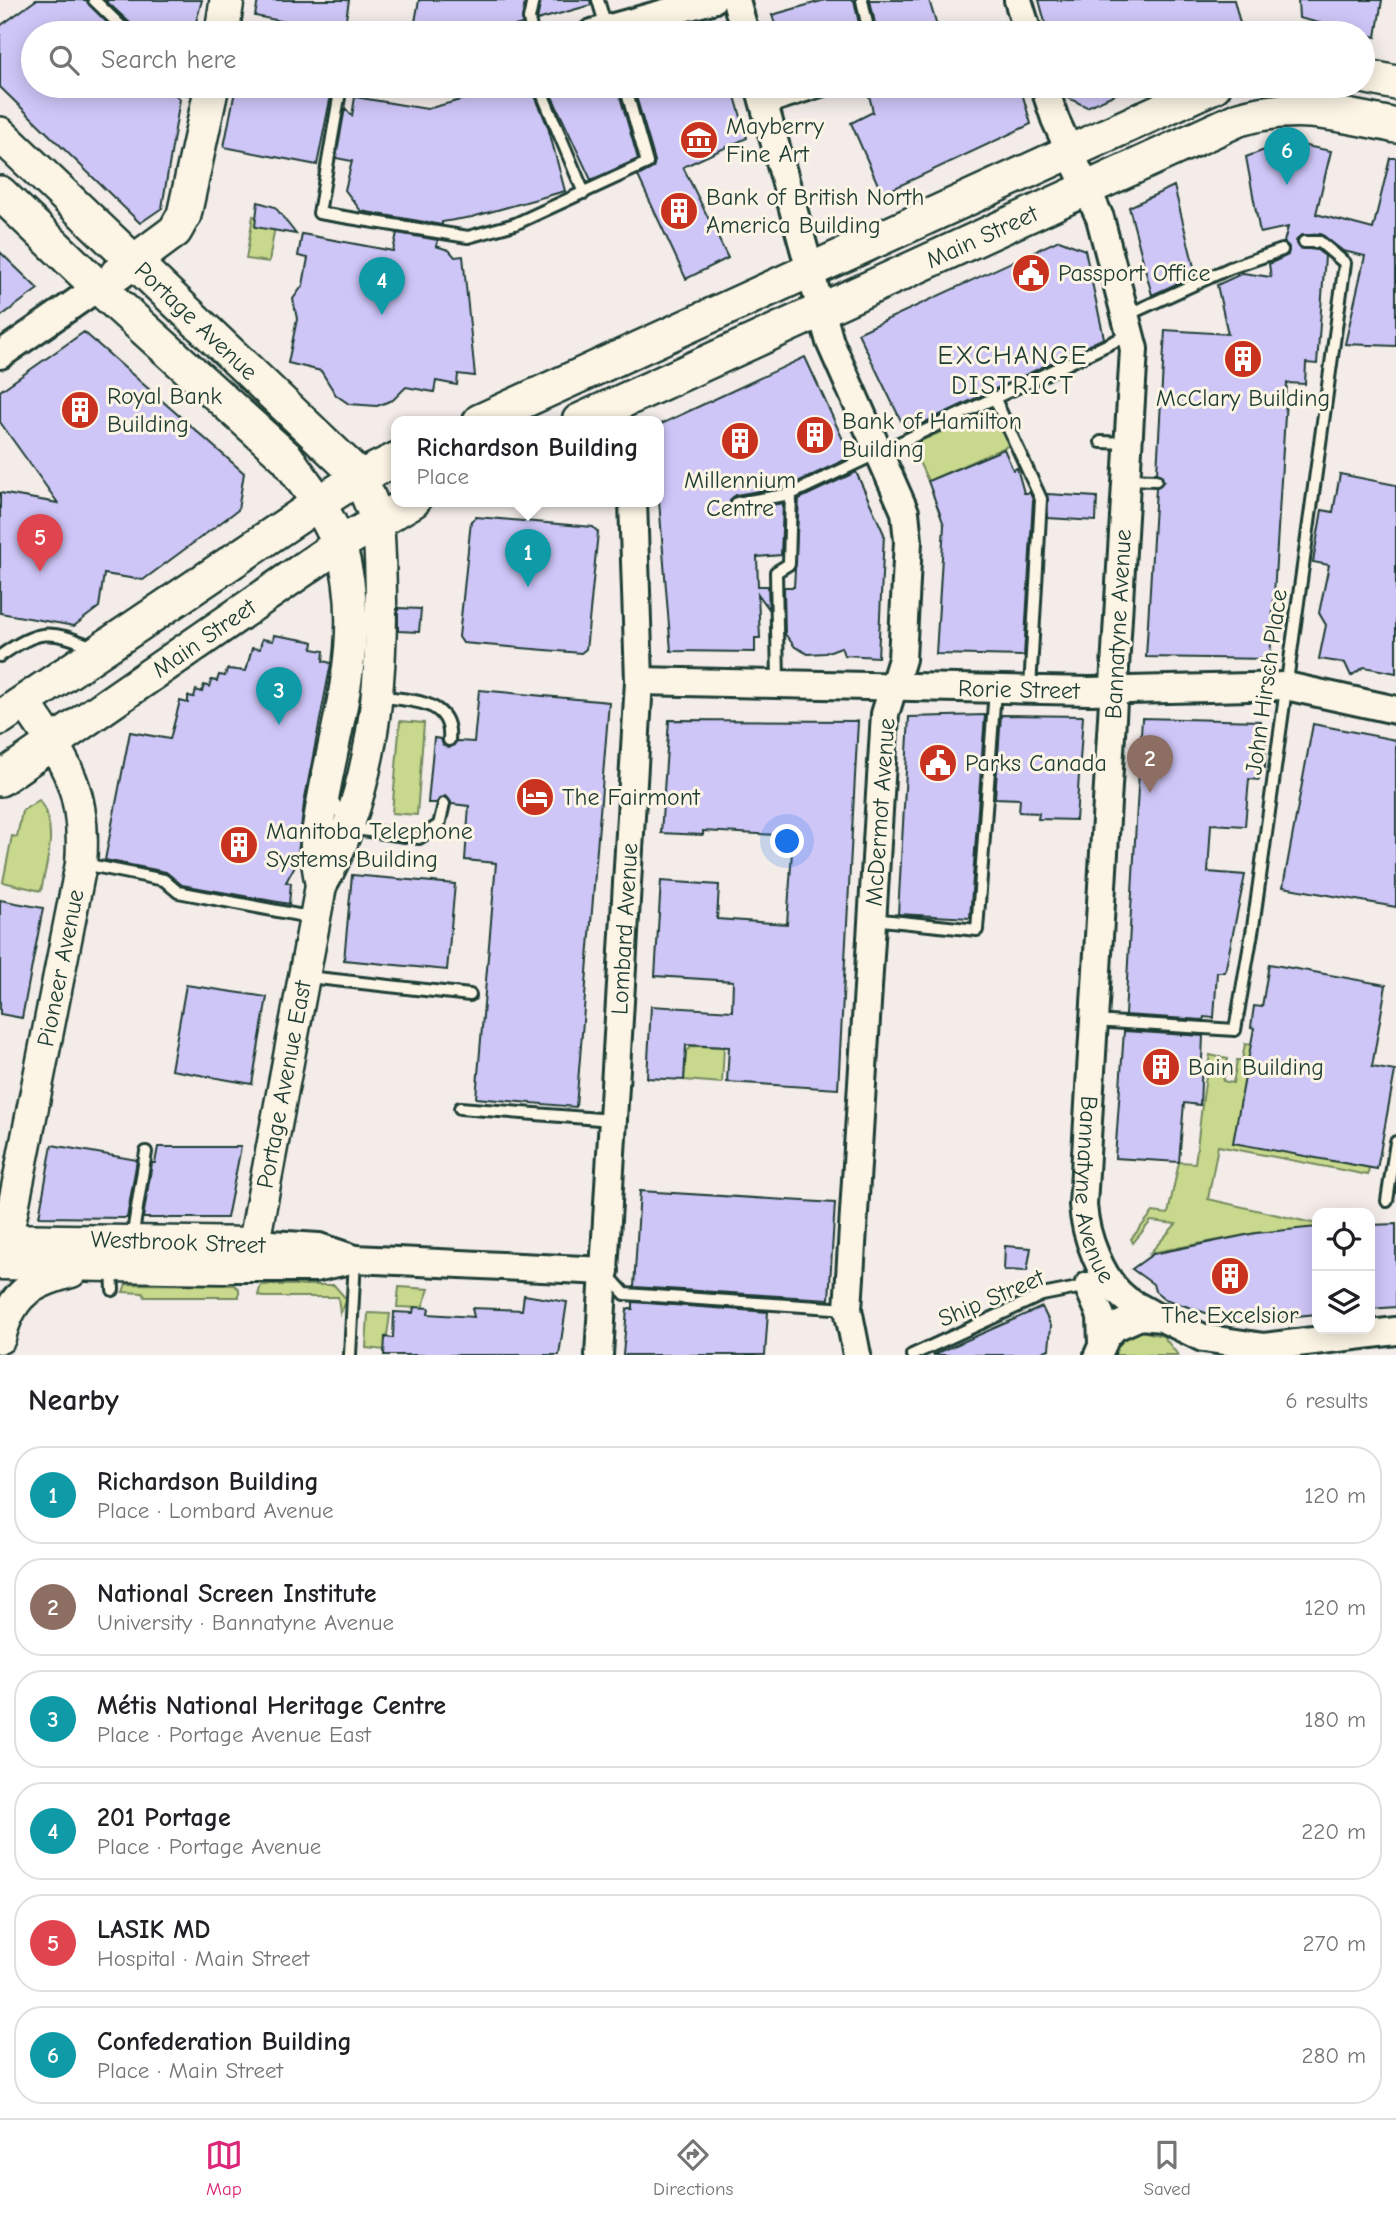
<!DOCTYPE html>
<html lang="en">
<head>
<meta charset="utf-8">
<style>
	body { margin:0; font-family:"Comic Neue",sans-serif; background:#f2f2f2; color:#202124 }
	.controls { position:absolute; right:21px; bottom:21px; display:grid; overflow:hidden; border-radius:14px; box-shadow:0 4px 18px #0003 }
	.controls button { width:63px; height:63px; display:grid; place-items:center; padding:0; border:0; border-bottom:2px solid #e0e0e0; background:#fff; color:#202124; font:35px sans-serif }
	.you { position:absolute; left:788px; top:842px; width:24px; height:24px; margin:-18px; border:5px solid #fff; border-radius:50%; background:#1a73e8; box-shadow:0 0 0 10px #1a73e833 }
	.badge { display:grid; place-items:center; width:46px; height:46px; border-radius:50%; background:#db2777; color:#fff; font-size:23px; font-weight:700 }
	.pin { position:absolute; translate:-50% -58px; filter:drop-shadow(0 2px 4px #0008) }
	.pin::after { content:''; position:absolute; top:37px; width:24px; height:21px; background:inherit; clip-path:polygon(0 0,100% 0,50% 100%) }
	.popup { position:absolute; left:391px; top:416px; width:273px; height:91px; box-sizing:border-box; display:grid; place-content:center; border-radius:14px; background:#fff; filter:drop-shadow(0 2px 5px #0005); font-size:23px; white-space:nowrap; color:#757577 }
	.popup b { font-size:26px; color:#202124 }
	.popup::after { content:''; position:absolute; left:50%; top:100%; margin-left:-14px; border:14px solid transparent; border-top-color:#fff }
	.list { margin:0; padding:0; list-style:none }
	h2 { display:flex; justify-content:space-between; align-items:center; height:91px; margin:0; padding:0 28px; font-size:30px }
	h2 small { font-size:23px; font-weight:400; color:#757577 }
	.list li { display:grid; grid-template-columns:46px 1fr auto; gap:21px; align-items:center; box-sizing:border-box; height:98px; margin:0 14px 14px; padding:0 14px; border:2px solid #e0e0e0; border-radius:28px }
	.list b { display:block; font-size:26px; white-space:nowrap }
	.list p { margin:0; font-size:23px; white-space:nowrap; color:#757577 }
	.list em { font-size:23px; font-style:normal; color:#757577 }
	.icon { flex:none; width:38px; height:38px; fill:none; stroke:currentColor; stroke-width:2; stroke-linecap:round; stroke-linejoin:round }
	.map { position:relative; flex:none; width:1396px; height:1355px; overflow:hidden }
	.search { position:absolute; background:#fff; box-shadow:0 4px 18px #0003; left:21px; right:21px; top:21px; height:77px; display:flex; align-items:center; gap:18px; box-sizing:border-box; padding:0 24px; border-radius:38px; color:#757577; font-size:26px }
	.sheet { height:763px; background:#fff }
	nav { display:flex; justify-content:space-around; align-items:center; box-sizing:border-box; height:98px; border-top:2px solid #e0e0e0; background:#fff; font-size:19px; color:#757577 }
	nav a { display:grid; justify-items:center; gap:4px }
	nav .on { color:#db2777 }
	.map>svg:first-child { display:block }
</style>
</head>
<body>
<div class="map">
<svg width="1396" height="1355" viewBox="0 0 1396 1355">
	<rect width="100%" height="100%" fill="#f3ece9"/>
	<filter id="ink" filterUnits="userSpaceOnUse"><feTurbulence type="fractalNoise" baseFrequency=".0143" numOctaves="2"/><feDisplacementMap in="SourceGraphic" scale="14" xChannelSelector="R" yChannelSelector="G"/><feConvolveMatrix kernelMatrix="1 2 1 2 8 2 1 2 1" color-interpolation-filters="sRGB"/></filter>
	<g filter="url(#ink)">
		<path fill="#c8d88c" stroke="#748a60" stroke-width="2" d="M253,216L276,220L269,262L246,259Z
			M987,412L997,416L1010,445L928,481L911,445Z
			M400,721L424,723L417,815L392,813Z
			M39,800C59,827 47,860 41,891L3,882L12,836L17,837L22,811Z
			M1245,1044L1251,1045L1369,1167L1368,1175L1218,1146L1208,1199L1317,1224V1228L1256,1233L1150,1253L1176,1224L1151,1221L1133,1243L1131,1239L1153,1212L1168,1214L1179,1162L1195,1163C1200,1129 1202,1092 1210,1055L1228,1059L1223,1081L1233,1083L1237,1060H1242Z
			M693,1046L724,1047L722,1083L684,1080L686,1051Z
			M126,1284L234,1285L239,1289V1297H145L143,1293L123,1292Z
			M261,1285H334L347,1300L340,1314L338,1297H262L258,1295Z
			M399,1287L429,1289L422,1308L397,1307Z
			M368,1313L390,1314L385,1350L366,1348Z
			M1141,1331L1163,1336L1178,1355H1113L1120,1342Z"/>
		<path fill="#cfc6f8" stroke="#1f3d34" stroke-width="2" d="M36,0H86L113,29L108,33H33V86H167L180,99L162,208L140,223L0,87V26Z
			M105,0H202L193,33H141Z
			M258,0H349L344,32H338L255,16Z
			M419,0H525L522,24L489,33H413Z
			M541,0H590L591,5L537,20Z
			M825,0H854L861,33H778L772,15Z
			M870,0H929L939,33H877Z
			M1039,0H1234L1241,27L1227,33H1048Z
			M1298,0H1382L1376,37L1299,18Z
			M236,86H309L332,90L317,165L224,147Z
			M513,86H531L548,127L565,191L472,217L442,222V225L361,211L345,190L352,161L336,158L345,108L352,116L355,97L427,109Z
			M547,86H617L638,159L591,180Z
			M633,86H732L741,117L747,138L683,167L728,258L686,279L638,176L653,168L655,161Z
			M890,86H1020L1031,124L882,194L851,123L873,112L869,95Z
			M1061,86H1133L1087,107L1064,96Z
			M1286,142L1331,151L1316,214L1373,229L1390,158H1396V346L1345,344L1365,256L1343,251L1321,234L1300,236L1296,241L1300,248L1317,250L1325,256L1317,364L1306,363L1305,384L1287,383L1270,659L1146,657L1156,488L1164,481L1157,472L1165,330L1228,334L1217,285L1243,273L1271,277L1269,264L1288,255L1289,247L1284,242L1288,227L1260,233L1246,157Z
			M1174,186L1196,275L1152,295L1129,207Z
			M258,202L275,207L296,234L255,227Z
			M397,233L438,240L436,246L449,250L455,257L463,256L475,376L458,374L457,385L436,381L434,392L406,387L393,400L377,406L349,404L336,395L321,371L288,363L297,319L293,299L303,285L308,258L298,256L302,234L393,251Z
			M1059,240L1085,250L1104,338L906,431L858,333Z
			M0,252L38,289L0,317Z
			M84,332L244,473L238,510L143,580L104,574L99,607L74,626L0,613V493L58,503L0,422V391Z
			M805,357L851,457L789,486L736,495L730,500L731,507L738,511L783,503L781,555L757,557L758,586H768L769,609L758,594L760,638H755V652L671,651L659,501V425Z
			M1004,449L1013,470L1017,468L1024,493H1030L1033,500L1024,656L936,654L944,525L928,481Z
			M856,472L884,534L878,657L844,655L841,647L825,653L808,654L795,647L785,634L784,587H794L799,499Z
			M1340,474L1396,485V673L1364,667L1351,676L1345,663L1319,659L1326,625L1319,613L1329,565L1313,562L1322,510L1333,512Z
			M1047,494L1097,497L1096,521L1048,518Z
			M476,517L593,527L598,532L587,641L586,649L581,653L463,643L459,637L471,521Z
			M398,608L421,609L419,632L398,631Z
			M274,635L310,641L313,642L312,649L324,651L323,661L331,663L304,803L297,862L286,882L291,883L289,904L182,885L166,872L105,860L130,732L170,739L180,701L188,703V696L194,697L196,690L202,692L204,685L210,687L211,680L217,681L219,675L225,676L227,669L246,671L252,648L260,649L262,639L273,641Z
			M479,690L609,702L576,1107L476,1098L496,863L465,860L469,806L452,804L445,796L436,803H428L434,738L441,739L443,745L449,748L457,741L474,742Z
			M985,715L970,918L898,914L909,717Z
			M1001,715L1083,716L1076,820L1038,819L1039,813L1019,812L1020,799L995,798Z
			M1142,718L1261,721L1260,734H1266L1265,768L1259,767V780L1249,779L1245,826L1211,824L1208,872L1245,875L1225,972H1217L1214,1018L1204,1017L1203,1020L1125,1015Z
			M669,720L858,721L838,1089L727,1082L729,1047L686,1045L684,1080L647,1078L651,1006L732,1011L733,981L655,976L661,881L719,885L717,919L787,924L793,836L703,831V835L661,833Z
			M1313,724L1396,740V907L1283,887Z
			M352,875L455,884L447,970L344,960Z
			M0,900L43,908L22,1018L0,1014Z
			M1269,964L1386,985L1372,1067L1395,1071L1377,1169L1233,1143L1254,1028L1251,1027L1254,1006L1262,1007Z
			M186,985L267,997L252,1084L171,1070Z
			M1124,1031L1203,1036L1200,1105L1184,1103L1179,1162L1115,1158Z
			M52,1145L137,1160L127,1218L39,1217Z
			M158,1147H241L227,1218H143L152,1163H155Z
			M640,1191L835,1203L829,1299L634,1287Z
			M1396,1224V1307L1370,1309V1225Z
			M1317,1227V1314L1232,1322L1165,1299L1155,1291L1153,1284L1132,1269L1153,1254L1256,1233Z
			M1005,1246L1031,1248L1027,1271L1004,1270Z
			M524,1295L567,1302L559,1355H384L385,1337L393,1338L394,1312L413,1313L414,1307L429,1308L428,1314L474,1317L472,1308L522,1310Z
			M633,1302L768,1312L765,1355H623L627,1309H633Z
			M1042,1307L1051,1326L1049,1349L1036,1355H933Z"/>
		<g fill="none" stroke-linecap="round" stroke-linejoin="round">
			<defs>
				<path id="service" d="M94,0L128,33
					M598,0L606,27
					M862,0L869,33
					M532,33L529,19L533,0
					M181,86L208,92
					M341,86L319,213L468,237L515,224L647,163L625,86
					M539,86L584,193
					M766,109L837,86
					M1127,315L1230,268L1282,250
					M994,397L1041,499L1030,688
					M1101,442L1129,443
					M1128,479L1156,480
					M737,503L791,494L1128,335
					M0,656C39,629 49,629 93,647
					M778,682L776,572L789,564L791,494
					M377,696C408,701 453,698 449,740
					M330,795L348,828L419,838L439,825L444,804
					M84,864L164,880L178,892L314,918
					M872,919L977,930L995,690
					M308,977L470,995
					M1094,1021L1235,1030L1253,927L1345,263L1320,242H1304
					M460,1108L612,1120
					M1387,1201L1396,1142
					M132,1239L146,1152
					M112,1268L113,1290
					M608,1275L625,1294L848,1309
					M350,1355L355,1259
					M912,1355L1042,1295L1088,1286"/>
				<g id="tertiary">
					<path d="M736,0L745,33"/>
					<path d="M1018,0L1028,33"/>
					<path d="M592,33L712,0"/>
					<path d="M759,86L830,342L905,512L908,541L902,659L885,714L848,1309L857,1355"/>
					<path id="s1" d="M1044,86L1055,119L1100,218L1134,349L1083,1205C1085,1235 1101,1281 1127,1300C1136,1306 1147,1311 1156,1317"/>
					<path d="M0,355L98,287"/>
					<path id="s2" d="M639,681L1089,691L1286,686L1396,710"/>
					<path d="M254,1243L319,1247L355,1259"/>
					<path d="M223,1268H315L355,1259L605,1271"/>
					<path d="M1088,1286L1101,1316L1102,1343"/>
					<path id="s3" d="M599,1355L639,681L633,501"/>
					<path d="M1098,1355L1106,1337L1115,1327L1140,1316L1162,1318L1203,1338L1264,1347L1396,1331"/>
				</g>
				<g id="secondary">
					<path d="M321,886C319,872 315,857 316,843C327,744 372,643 340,544"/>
					<path d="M0,1239L254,1243"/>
					<path id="s4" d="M0,1246L11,1218L81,864C87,788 65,761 24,701"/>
					<path id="s5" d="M0,1264L223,1268L243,1257L254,1243L321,886C382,778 386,641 378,520"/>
					<path d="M0,1338C11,1294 30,1283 71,1272"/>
				</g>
				<g id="primary">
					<path d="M222,33L227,0"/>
					<path d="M1363,76L1396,83"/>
					<path id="s6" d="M0,134L360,477L378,520"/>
					<path d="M0,193L98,287L287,458L319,503L340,544"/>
					<path d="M117,274L175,231L184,215L212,86"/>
					<path d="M480,421L1214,86"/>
					<path id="s7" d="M579,421L1239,119C1297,102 1338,114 1396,126"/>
					<path d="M0,718L319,503L360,477L397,459"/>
					<path id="s8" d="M0,779L340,544L413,501"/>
				</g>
			</defs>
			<use href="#service" stroke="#1f3d34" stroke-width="16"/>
			<use href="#tertiary" stroke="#1f3d34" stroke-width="32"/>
			<use href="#secondary" stroke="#1f3d34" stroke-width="35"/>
			<use href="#primary" stroke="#1f3d34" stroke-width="38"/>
			<use href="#service" stroke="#fcf5e5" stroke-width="10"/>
			<use href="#tertiary" stroke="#fcf5e5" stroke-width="26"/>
			<use href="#secondary" stroke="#fcf5e5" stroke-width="30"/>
			<use href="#primary" stroke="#fcf5e5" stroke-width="33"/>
		</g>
	</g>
	<defs>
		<symbol id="museum-disc" viewBox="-11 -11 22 22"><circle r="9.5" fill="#c8321e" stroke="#fcf5e5"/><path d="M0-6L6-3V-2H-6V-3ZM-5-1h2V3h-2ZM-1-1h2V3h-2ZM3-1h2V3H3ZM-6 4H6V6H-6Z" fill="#fff"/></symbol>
		<symbol id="building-disc" viewBox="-11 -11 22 22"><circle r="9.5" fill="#c8321e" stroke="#fcf5e5"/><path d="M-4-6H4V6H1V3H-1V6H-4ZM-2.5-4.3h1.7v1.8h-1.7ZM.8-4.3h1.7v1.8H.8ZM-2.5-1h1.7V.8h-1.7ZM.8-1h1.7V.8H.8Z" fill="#fff"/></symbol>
		<symbol id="civic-disc" viewBox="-11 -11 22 22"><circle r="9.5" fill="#c8321e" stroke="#fcf5e5"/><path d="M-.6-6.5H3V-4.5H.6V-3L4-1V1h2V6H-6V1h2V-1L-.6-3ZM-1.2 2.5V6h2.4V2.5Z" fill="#fff"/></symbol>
		<symbol id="hotel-disc" viewBox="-11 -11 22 22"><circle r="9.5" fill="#c8321e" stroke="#fcf5e5"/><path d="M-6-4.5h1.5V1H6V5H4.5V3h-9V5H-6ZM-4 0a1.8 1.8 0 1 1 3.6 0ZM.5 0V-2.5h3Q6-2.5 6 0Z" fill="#fff"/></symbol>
	</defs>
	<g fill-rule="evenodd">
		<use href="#museum-disc" x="677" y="118" width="44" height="44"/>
		<use href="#building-disc" x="657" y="189" width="44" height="44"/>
		<use href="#civic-disc" x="1009" y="251" width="44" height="44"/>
		<use href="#building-disc" x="1221" y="337" width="44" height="44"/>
		<use href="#building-disc" x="58" y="388" width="44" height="44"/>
		<use href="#building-disc" x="793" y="413" width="44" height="44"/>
		<use href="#building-disc" x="718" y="419" width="44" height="44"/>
		<use href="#civic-disc" x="916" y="741" width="44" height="44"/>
		<use href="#hotel-disc" x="513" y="775" width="44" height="44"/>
		<use href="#building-disc" x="217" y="823" width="44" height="44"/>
		<use href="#building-disc" x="1139" y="1045" width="44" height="44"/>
		<use href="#building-disc" x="1208" y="1254" width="44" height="44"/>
	</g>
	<g text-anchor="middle" stroke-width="6" stroke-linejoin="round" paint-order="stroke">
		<g font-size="24" fill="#1f3d34" stroke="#fcf5e5" text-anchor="start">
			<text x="726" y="134">Mayberry<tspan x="726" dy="28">Fine Art</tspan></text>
			<text x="706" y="205">Bank of British North<tspan x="706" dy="28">America Building</tspan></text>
			<text x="1058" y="281">Passport Office</text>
			<text x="107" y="404">Royal Bank<tspan x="107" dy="28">Building</tspan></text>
			<text x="1243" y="406" text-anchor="middle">McClary Building</text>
			<text x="842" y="429">Bank of Hamilton<tspan x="842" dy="28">Building</tspan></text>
			<text x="740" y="488" text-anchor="middle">Millennium<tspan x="740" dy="28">Centre</tspan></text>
			<text x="965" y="771">Parks Canada</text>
			<text x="562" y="805">The Fairmont</text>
			<text x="266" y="839">Manitoba Telephone<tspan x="266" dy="28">Systems Building</tspan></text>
			<text x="1188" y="1075">Bain Building</text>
			<text x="1230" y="1323" text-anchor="middle">The Excelsior</text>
		</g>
		<g font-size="24" fill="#1f3d34" stroke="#fcf5e5">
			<text dy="8" stroke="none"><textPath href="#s7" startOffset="443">Main Street</textPath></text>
			<text dy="8" stroke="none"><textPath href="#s6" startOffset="271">Portage Avenue</textPath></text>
			<text transform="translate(1118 624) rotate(-87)" y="8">Bannatyne Avenue</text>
			<text dy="8" stroke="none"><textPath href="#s8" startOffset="248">Main Street</textPath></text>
			<text transform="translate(1266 682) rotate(-82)" y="8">John Hirsch Place</text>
			<text dy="8" stroke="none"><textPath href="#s2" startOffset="380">Rorie Street</textPath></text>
			<text transform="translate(880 812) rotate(-86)" y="8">McDermot Avenue</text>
			<text dy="8" stroke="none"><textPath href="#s3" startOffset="427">Lombard Avenue</textPath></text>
			<text dy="8" stroke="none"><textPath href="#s4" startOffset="285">Pioneer Avenue</textPath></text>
			<text dy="8" stroke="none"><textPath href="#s5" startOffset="425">Portage Avenue East</textPath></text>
			<text dy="8" stroke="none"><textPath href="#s1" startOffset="1122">Bannatyne Avenue</textPath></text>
			<text transform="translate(178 1242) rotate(2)" y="8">Westbrook Street</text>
			<text transform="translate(991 1298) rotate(-23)" y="8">Ship Street</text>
		</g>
		<g font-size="26" letter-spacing="2" fill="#1f3d34" stroke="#fcf5e5">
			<text x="1013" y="364">EXCHANGE<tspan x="1013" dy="30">DISTRICT</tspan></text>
		</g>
	</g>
</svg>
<div class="controls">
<button><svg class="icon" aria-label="locate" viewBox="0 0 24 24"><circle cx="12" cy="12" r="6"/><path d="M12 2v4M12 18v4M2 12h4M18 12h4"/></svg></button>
<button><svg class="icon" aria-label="layers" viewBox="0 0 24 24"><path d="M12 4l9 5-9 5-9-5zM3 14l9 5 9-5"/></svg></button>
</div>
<div class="you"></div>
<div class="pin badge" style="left:528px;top:587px;background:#0f9aa8">1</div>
<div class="popup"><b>Richardson Building</b>Place</div>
<div class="pin badge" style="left:1150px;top:793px;background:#8d6e63">2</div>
<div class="pin badge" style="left:279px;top:725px;background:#0f9aa8">3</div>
<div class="pin badge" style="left:382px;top:315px;background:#0f9aa8">4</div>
<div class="pin badge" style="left:40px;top:572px;background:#e0444e">5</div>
<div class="pin badge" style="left:1287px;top:185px;background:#0f9aa8">6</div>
<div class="search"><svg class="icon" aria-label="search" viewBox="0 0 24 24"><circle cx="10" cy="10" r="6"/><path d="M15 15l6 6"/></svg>Search here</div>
</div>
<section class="sheet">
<h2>Nearby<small>6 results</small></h2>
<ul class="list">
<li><span class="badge" style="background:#0f9aa8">1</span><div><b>Richardson Building</b><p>Place · Lombard Avenue</p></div><em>120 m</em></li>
<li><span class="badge" style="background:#8d6e63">2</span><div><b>National Screen Institute</b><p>University · Bannatyne Avenue</p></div><em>120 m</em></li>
<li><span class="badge" style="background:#0f9aa8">3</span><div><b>Métis National Heritage Centre</b><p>Place · Portage Avenue East</p></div><em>180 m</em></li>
<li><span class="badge" style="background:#0f9aa8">4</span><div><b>201 Portage</b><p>Place · Portage Avenue</p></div><em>220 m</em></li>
<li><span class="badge" style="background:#e0444e">5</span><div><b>LASIK MD</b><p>Hospital · Main Street</p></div><em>270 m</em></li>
<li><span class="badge" style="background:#0f9aa8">6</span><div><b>Confederation Building</b><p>Place · Main Street</p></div><em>280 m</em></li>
</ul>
</section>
<nav>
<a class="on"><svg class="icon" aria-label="map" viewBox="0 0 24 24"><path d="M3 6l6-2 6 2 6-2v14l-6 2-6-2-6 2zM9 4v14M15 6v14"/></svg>Map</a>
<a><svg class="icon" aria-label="directions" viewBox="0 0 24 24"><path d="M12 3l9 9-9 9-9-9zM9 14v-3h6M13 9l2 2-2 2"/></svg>Directions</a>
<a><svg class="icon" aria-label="saved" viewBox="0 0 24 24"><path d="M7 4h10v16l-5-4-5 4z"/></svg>Saved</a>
</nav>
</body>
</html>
